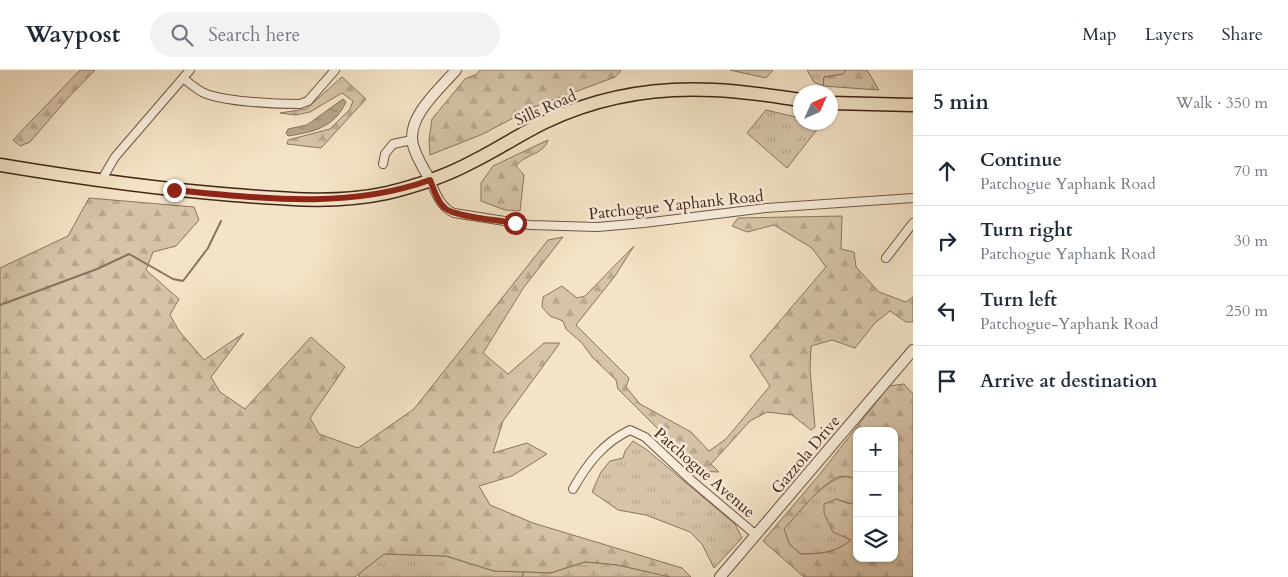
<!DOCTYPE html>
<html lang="en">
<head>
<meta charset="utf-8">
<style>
	body { margin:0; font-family:Cardo,serif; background:#f2f2f3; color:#1f2937 }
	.controls { position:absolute; right:15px; bottom:15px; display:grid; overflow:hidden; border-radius:10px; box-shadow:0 1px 4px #0004 }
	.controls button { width:45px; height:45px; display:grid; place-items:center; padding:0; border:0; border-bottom:1px solid #e0e1e3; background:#fff; color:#1f2937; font:25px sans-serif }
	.compass { position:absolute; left:793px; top:15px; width:45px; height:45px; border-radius:50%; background:#fff; box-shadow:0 1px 4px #0004; rotate:45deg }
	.stop { position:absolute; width:15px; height:15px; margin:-11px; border:4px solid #8f2418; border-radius:50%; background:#fff }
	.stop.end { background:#8f2418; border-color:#fff; box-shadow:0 1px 5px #0008 }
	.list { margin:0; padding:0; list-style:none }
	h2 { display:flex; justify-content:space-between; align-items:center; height:65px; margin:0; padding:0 20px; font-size:21px }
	h2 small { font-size:16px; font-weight:400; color:#747a83 }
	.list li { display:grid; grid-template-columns:32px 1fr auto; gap:15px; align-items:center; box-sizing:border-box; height:70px; padding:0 20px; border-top:1px solid #e0e1e3 }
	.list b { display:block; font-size:19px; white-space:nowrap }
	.list p { margin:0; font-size:16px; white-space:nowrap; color:#747a83 }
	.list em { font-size:16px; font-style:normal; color:#747a83 }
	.icon { flex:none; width:28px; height:28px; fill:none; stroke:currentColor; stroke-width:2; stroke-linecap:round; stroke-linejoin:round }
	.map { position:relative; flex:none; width:913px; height:507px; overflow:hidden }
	header { display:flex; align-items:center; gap:30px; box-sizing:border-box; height:70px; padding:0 25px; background:#fff; border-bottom:1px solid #e0e1e3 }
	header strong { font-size:24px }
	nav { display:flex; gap:28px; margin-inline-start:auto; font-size:18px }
	.search { width:350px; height:45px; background:#f2f2f3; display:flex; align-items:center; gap:12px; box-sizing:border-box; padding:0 18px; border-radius:28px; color:#747a83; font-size:19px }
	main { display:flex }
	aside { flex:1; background:#fff }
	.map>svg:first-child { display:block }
</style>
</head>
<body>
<header>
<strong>Waypost</strong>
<div class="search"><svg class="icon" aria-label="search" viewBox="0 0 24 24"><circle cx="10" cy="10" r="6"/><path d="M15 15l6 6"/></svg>Search here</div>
<nav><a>Map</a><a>Layers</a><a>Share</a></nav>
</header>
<main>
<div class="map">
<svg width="913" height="507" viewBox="0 0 913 507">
	<defs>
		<pattern id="grass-tufts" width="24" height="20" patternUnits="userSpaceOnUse" patternTransform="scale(1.25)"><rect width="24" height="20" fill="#d6c4a9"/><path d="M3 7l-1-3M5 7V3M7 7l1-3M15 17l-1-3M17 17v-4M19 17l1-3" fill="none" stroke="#b9a891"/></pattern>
		<pattern id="forest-firs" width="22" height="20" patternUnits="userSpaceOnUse" patternTransform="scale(1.25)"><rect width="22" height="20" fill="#d6c4a9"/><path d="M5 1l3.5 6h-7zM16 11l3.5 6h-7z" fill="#b9a891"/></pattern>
		<pattern id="wetland-marsh" width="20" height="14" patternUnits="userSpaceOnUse" patternTransform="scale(1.25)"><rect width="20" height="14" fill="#d6c4a9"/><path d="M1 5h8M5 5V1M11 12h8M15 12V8" fill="none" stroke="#b9a891"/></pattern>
		<pattern id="water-ripples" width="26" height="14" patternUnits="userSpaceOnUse" patternTransform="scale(1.25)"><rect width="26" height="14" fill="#b7a38b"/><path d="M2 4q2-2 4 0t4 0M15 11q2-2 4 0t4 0" fill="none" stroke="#968571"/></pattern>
	</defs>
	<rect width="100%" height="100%" fill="#f4e4c7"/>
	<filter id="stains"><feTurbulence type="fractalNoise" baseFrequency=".004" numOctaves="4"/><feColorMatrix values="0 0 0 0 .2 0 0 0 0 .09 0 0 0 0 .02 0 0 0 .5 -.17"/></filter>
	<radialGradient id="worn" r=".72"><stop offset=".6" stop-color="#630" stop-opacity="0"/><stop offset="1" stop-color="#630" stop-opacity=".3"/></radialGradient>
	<path fill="url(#grass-tufts)" stroke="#8c7460" d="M807,0H846L844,4L824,7L823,16L814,12Z
		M766,40L800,48L801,52L822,53L787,98L747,63Z
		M633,371L647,380L735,454L742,468L714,498L702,474L690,462L646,445L618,440L592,422L601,402L610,391L623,388L625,381Z
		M846,406L857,409V430L851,434L836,429L851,470C835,483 821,484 801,484L790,475L783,459C800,442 823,410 846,406Z
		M384,484L446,486L494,501L524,502L522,507H359V504Z"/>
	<path fill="url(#forest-firs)" stroke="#8c7460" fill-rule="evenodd" d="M80,0H95L67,29L30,72L20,76L13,70Z
		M480,0H621L620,2L615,7L534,37L483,64L430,85L429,70L432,49L465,9L477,4Z
		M730,0H773L766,8Z
		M846,0H867L879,20L823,16L824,7L843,4Z
		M342,7L366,29L321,78L287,74L288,70L330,59L350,39L353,31L342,23L310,42L296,45L280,43L306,39Z
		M548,70C544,85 524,84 516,96L524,105L520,141L505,140L481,131V113L493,96Z
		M89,128L194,137L199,150L176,176L153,182L146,200L179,229L170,245L179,261L204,290L244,263L211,307L220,322L245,339L311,267L345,297L310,348L319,364L358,378L414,339L548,170L563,167L524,217L483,283L508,304L544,273H560L503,351L493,383L527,373L547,384L512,406L479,416L490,435L533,453L682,498L691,507H668L617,495L585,492L551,503L494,501L446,486L384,484L355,507H0V198L68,166Z
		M842,146L841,179L854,182L856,197L879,222L906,232L913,227V252H906L890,241L875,253L855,278L832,270L811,276L810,300L815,357L811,360L792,345L767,342L750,351L711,394L719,402L697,401L674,375L618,319L616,310L593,288L582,273L566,259L563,251L550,246L542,237L543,227L562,216L577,228L585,226L634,176L615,206L576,255L629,308L626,317L640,334L691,362L709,381L726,369L770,316L750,286L826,197L812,178L774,155L747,162L732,156L738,148Z
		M904,314L913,324V507H804L763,471L820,404L889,316ZM857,361H894V488H857V430L850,434L836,429L824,434V443L833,462L851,470C835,483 820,484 801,484L790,475L784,459C796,446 822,413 838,407C845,405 850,407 857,409Z"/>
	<path fill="url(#wetland-marsh)" stroke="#8c7460" d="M585,492L617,495L670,507H522L524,502L551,503Z"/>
	<path fill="url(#water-ripples)" stroke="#88715d" d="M343,29L346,32C334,58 313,62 288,66L286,63L288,59L307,55Z"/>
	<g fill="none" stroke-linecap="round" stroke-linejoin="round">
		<path stroke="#88715d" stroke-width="2" d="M0,235L97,199L129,184L173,209L183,211L208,178L221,151"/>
		<defs>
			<path id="minor" d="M183,8C189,13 195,18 202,22C222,32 277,34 300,34L308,31L335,0
				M383,94L385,84L393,74L412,70
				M430,110C436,123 440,137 454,143L530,155L597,157L644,153L766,138L913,128
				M101,111L115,87L190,0
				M886,188L913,153
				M573,419C587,394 603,373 630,360L645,367L691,410L756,465"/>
			<path id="tertiary" d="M430,110C424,99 416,87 413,75C406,47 439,20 456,0
				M720,507L913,280"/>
			<path id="primary" d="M831,33L913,35
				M0,95C78,108 155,119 234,125C286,129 336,134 387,123C416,116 446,106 472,92C497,80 520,64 545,52C597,27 656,17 714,20C743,21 772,26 801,30"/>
		</defs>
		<use href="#minor" stroke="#6e5543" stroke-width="10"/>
		<use href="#tertiary" stroke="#6e5543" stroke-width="12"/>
		<use href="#primary" stroke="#412517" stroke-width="15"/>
		<use href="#minor" stroke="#f8eddb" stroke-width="8"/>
		<use href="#tertiary" stroke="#f8eddb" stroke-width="10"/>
		<use href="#primary" stroke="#f4e4c7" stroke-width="12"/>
	</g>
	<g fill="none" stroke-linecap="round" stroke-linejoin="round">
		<path stroke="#8f2418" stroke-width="6" d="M174,120C260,128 346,140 430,110C434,119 437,132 445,138C454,147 500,150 515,153"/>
	</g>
	<g text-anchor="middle" stroke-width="5" stroke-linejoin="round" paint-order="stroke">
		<g font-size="16" fill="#412517" stroke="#f8eddb">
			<text transform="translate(545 37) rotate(-24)" y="6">Sills Road</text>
			<text transform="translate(676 134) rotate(-6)" y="6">Patchogue Yaphank Road</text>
			<text transform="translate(805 384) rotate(-50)" y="6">Gazzola Drive</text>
			<text transform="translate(705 402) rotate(41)" y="6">Patchogue Avenue</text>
		</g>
	</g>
	<rect width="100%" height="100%" filter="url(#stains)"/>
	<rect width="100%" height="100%" fill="url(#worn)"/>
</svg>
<div class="controls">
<button>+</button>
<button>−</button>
<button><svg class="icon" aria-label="layers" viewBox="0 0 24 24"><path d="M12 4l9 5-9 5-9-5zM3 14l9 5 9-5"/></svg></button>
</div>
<svg class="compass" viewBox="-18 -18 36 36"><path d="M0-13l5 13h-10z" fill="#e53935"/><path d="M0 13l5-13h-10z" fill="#747a83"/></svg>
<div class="stop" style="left:515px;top:153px"></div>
<div class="stop end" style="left:174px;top:120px"></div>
</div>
<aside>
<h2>5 min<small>Walk · 350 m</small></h2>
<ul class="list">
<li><svg class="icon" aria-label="ahead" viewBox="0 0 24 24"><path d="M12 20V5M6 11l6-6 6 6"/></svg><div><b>Continue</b><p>Patchogue Yaphank Road</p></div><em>70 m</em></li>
<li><svg class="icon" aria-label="right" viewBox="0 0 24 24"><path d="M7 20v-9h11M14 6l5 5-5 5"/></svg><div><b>Turn right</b><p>Patchogue Yaphank Road</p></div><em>30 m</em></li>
<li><svg class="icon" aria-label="left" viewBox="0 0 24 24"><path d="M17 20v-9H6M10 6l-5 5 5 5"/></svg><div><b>Turn left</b><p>Patchogue-Yaphank Road</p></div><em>250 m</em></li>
<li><svg class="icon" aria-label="arrive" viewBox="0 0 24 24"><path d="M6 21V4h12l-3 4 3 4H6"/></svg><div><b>Arrive at destination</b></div></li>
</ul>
</aside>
</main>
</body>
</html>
